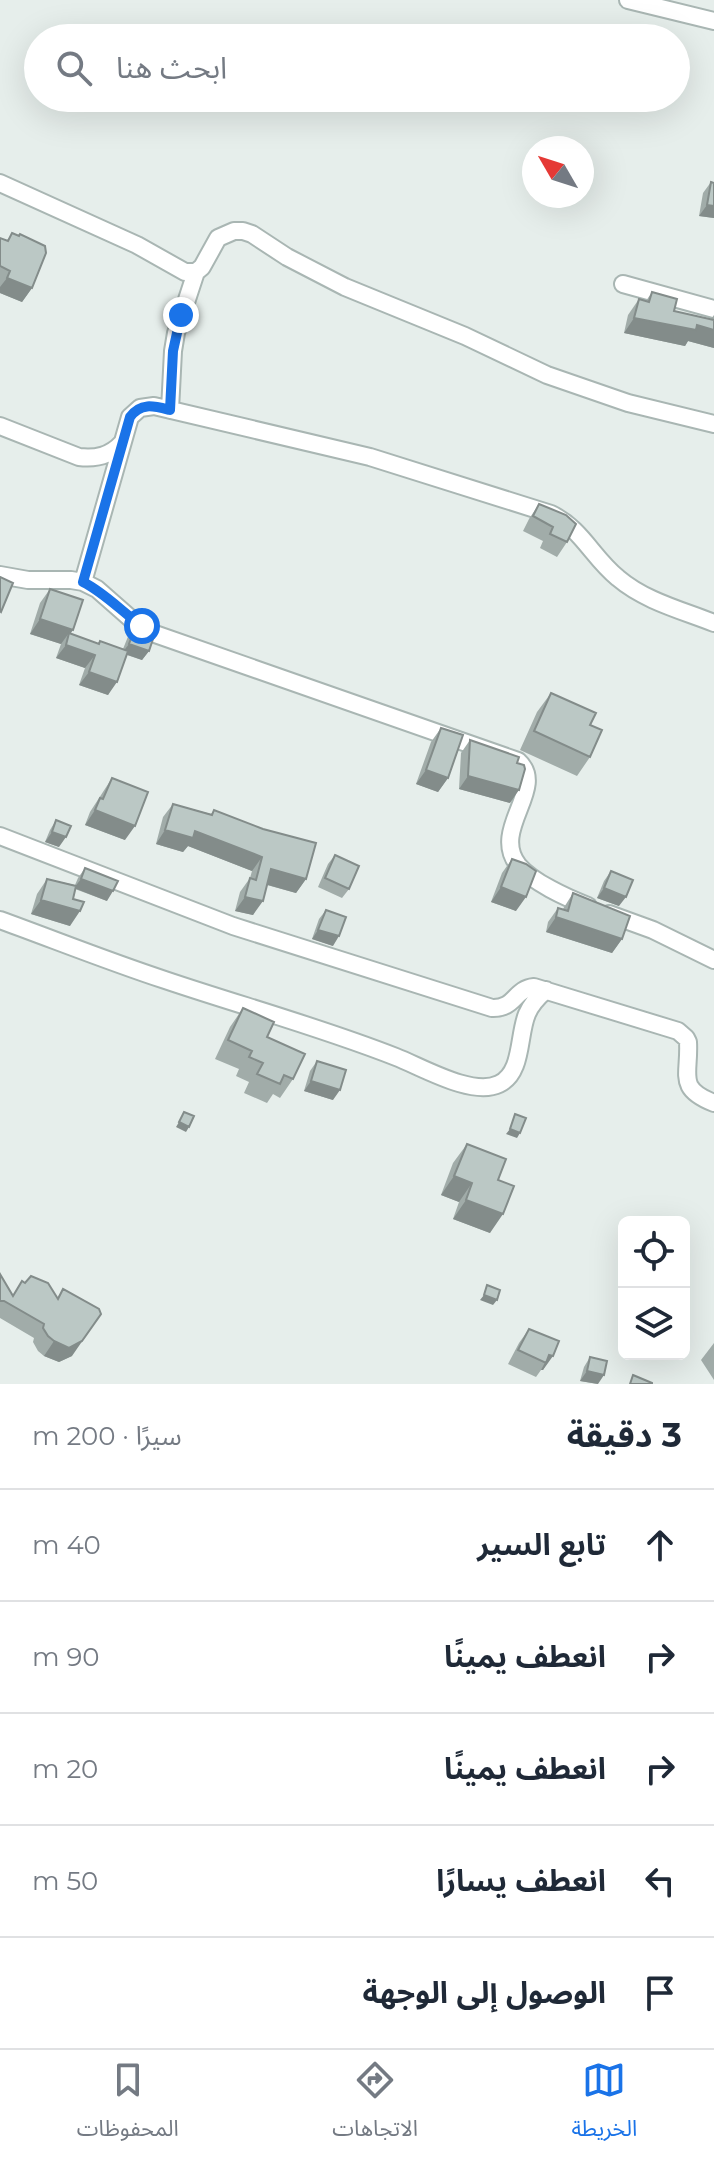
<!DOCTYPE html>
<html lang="ar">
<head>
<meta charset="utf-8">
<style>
	body { margin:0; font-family:Montserrat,"Noto Sans Arabic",sans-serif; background:#f6f6f7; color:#1f2937; direction:rtl }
	.controls { position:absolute; right:24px; bottom:24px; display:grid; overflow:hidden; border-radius:12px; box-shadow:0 8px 32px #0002 }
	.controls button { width:72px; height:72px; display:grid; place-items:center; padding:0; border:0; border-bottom:2px solid #e0e1e3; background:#fff; color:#1f2937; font:40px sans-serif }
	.compass { position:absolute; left:522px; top:136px; width:72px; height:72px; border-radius:50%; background:#fff; box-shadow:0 8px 32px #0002; rotate:309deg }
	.stop { position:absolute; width:24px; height:24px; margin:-18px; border:6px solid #1a73e8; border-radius:50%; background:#fff }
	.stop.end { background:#1a73e8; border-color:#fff; box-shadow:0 2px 8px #0008 }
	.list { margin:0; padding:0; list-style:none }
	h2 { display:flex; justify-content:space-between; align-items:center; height:104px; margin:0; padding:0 32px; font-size:34px }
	h2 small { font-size:26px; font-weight:400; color:#747a83 }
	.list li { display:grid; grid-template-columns:52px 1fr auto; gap:24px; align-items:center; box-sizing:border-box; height:112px; padding:0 32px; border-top:2px solid #e0e1e3 }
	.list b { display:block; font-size:30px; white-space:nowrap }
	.list em { font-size:26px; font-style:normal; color:#747a83 }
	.icon { flex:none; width:44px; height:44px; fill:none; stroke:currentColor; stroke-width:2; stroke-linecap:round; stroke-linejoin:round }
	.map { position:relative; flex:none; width:714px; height:1384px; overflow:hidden; direction:ltr }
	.search { position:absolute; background:#fff; box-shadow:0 8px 32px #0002; left:24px; right:24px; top:24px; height:88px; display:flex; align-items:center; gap:20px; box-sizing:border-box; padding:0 28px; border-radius:44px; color:#747a83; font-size:30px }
	.sheet { height:664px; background:#fff }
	nav { display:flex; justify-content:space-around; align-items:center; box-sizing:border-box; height:112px; border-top:2px solid #e0e1e3; background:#fff; font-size:22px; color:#747a83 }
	nav a { display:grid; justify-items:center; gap:4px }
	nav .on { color:#1a73e8 }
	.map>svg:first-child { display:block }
</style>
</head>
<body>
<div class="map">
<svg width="714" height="1384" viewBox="0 0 714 1384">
	<rect width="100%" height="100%" fill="#e6eeeb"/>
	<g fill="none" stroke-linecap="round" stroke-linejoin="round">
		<defs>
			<path id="street" d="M628,0L714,21
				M0,183L137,245L185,272H196L202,267L218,238L234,231H243L252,234L287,257L345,287L465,336L547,375L628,403L714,424
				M623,284L714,309
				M170,410L173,351L176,333L196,272
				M0,426L79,457C96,459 110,456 122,443
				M0,575L28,580H71L83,582L97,589L130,618L155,634L518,761C548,788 490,829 518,865C532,882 567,898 588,906
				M83,582L130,417L140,408L154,406L370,457L551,514C582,529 592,557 618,578C645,601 681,610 714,623
				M0,836L233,926L492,1008C515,1009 514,989 534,987L678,1031L686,1038L688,1042C690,1075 676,1088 714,1103
				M609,914L653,930L714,960
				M0,920C55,940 110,962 165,980C242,1006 320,1027 396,1057C422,1067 472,1097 499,1084C523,1073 518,1035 527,1014C531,1004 538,997 546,990"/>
		</defs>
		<use href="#street" stroke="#a9b6b3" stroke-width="20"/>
		<use href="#street" stroke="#fff" stroke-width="16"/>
	</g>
	<path fill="#a1aca9" d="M711,182L714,218L699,216L703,193Z
		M12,233L32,288L22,302L0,293V238L7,241Z
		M652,292L674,311L711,319L714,315V348L688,341L685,346L624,333L628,315L639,299L646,301Z
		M539,504L567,542L557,557L540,548L543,541L523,531L529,519Z
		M50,589L70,634L98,644L100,641L123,649L129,634L136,625L149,651L142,660L127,655L108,695L79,685L85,668L56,658L61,644L30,634L40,603Z
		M551,693L590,725V757L577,776L520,750L537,712Z
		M441,728L448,778L438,792L416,784L431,742Z
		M470,740L510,803L459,789L461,753Z
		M112,778L125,840L85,825L90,812Z
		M173,804L211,814L214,810L306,879L296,893L267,885L253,915L235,911L240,892L250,878L252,871L188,846L183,852L156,844L163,817Z
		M56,820L59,847L45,842L50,830Z
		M335,855L349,889L342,898L318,887L328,864Z
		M512,859L516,911L491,902L502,873Z
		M85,868L107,901L75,889L70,926L31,914L37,894L47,879L75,885L78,878Z
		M611,871L619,906L597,898L604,881Z
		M573,893L622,939L612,953L546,932L548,922L558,908L563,909Z
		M326,910L333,946L312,939L319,919Z
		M243,1008L267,1037L293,1079L280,1098L273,1094L267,1103L244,1093L249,1082L236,1076L239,1069L215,1059L230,1027Z
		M317,1061L333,1100L304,1091L310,1071Z
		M467,1144L498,1180L490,1233L453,1219L459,1202L441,1195L453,1163Z
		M0,1274L13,1295L22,1281L57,1298L63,1289L72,1356L59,1362L44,1356L38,1351L33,1342L34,1338L0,1318Z
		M529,1329L559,1341L543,1370H541L536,1377L508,1364L519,1343Z
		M714,1343V1380L701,1360Z
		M590,1357L598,1384L580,1381L584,1367Z"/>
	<path fill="#838c8a" d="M707,205L714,206V218L699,216Z
		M7,278L32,288L22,302L0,293V287Z
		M634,318L697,325L714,330V348L688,341L685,346L624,333Z
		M40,619L73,630L68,637L69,633L61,644L30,634Z
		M129,644L149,651L142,660L122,653Z
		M66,645L95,655L85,668L56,658Z
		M89,672L117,682L108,695L79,685Z
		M426,770L448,778L438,792L416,784Z
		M468,776L519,790L510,803L459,789Z
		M95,810L135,826L125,840L85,825Z
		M165,830L195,831L262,857L252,871L188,846L183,852L156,844Z
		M52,832L66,837L59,847L45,842Z
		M271,869L306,879L296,893L261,883Z
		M81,879L113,891L107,901L74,888Z
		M501,887L526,897L516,911L491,902Z
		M604,888L626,897L619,906L597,898Z
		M245,897L263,901L253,915L235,911Z
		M41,900L80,911L70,926L31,914Z
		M556,917L622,939L612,953L546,932Z
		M318,930L339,936L333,946L312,939Z
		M311,1081L340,1090L333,1100L304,1091Z
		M179,1122L189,1127L186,1132L176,1127Z
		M510,1129L520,1133L517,1138L506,1134Z
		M454,1176L472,1183L459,1202L441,1195Z
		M466,1200L503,1214L490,1233L453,1219Z
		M484,1295L497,1300L493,1305L480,1300Z
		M101,1314L72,1356L59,1362L44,1356L54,1341Z
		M549,1355L553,1356L543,1370H541Z
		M587,1371L604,1375L598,1384L580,1381Z"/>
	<path fill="#bbc8c5" stroke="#838c8a" stroke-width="2" d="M711,182L714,183V206L707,205Z
		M12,233L19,236L20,234L45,246L46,253L32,288L7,278L10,271L0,266V238L8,241Z
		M652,292L677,299L674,311L714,320V330L697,325L696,330L634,318L639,299L649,302Z
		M539,504L566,515L576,524L567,542L550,534L553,527L533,516Z
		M0,577L13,583L1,612L0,611Z
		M50,589L83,600L73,630L40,619Z
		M136,625L155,633L149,651L129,644Z
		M69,633L99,644L100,641L128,651L117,682L89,672L95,655L66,645Z
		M551,693L596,713L590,725L602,730L590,757L534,731Z
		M441,728L463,735L448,778L426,770Z
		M470,740L519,757L517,763L524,765L525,769L519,790L468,776Z
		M112,778L148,792L135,826L95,810L100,798L103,799Z
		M173,804L212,815L214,810L263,829L316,843L306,879L271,869L263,901L245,897L250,878L256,880L262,857L195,831L193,838L165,830Z
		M56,820L71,826L66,837L52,832Z
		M335,855L359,866L349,889L325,878Z
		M512,859L526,864L536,871L526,897L501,887Z
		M85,868L118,881L113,891L81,879Z
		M611,871L633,880L626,897L604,888Z
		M47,879L76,886L73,899L84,902L80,911L41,900Z
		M573,893L630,916L622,939L556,917L558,908L568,911Z
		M326,910L346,917L339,936L318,930Z
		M243,1008L274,1022L267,1037L305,1054L293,1079L284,1075L280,1084L257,1074L263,1063L249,1057L252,1051L228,1040Z
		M317,1061L346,1070L340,1090L311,1081Z
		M184,1112L194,1116L189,1127L179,1122Z
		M515,1114L526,1118L520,1133L510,1129Z
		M467,1144L506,1159L498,1180L514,1186L503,1214L466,1200L472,1183L454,1176Z
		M0,1274L13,1296L22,1281L25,1283L31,1276L48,1283L58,1299L63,1289L99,1309L101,1314L82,1341L69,1348L54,1341L48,1336L43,1328L44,1324L4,1301H0Z
		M487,1285L500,1290L497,1300L484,1295Z
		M529,1329L559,1341L553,1356L549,1355L546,1363L518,1350Z
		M590,1357L607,1361L604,1375L587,1371Z
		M633,1375L652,1383V1384H630Z"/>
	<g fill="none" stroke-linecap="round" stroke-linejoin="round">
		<path stroke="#1a73e8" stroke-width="10" d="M142,626C122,612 105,593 83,582L130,417C141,402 154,406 170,410L173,351L181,315"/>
	</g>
</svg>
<div class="controls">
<button><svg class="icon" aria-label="locate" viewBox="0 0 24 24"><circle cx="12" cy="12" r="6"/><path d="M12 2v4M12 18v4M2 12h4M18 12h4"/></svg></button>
<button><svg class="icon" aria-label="layers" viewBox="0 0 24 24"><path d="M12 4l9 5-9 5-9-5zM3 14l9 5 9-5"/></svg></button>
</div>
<svg class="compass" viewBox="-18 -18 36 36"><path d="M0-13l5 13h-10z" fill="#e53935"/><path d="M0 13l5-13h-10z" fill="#747a83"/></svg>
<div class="stop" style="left:142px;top:626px"></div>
<div class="stop end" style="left:181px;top:315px"></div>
<div class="search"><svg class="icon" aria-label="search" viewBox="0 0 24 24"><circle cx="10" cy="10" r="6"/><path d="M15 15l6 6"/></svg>ابحث هنا</div>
</div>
<section class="sheet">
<h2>3 دقيقة<small>سيرًا · 200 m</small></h2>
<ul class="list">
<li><svg class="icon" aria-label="ahead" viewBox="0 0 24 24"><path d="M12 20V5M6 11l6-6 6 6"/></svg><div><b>تابع السير</b></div><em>40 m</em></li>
<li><svg class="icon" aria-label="right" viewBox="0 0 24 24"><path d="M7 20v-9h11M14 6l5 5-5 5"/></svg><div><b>انعطف يمينًا</b></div><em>90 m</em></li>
<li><svg class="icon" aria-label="right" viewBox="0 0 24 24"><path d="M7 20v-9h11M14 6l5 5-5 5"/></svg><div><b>انعطف يمينًا</b></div><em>20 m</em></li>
<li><svg class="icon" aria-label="left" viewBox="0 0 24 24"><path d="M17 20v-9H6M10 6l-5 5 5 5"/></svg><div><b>انعطف يسارًا</b></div><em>50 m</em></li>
<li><svg class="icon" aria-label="arrive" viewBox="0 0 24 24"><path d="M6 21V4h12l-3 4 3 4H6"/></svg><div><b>الوصول إلى الوجهة</b></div></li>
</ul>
</section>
<nav>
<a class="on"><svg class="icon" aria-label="map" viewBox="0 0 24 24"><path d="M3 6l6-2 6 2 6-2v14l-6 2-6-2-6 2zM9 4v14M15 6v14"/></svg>الخريطة</a>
<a><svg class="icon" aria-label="directions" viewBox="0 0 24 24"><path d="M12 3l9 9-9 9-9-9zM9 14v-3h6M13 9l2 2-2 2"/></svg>الاتجاهات</a>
<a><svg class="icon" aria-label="saved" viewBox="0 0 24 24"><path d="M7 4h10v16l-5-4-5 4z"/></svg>المحفوظات</a>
</nav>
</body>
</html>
